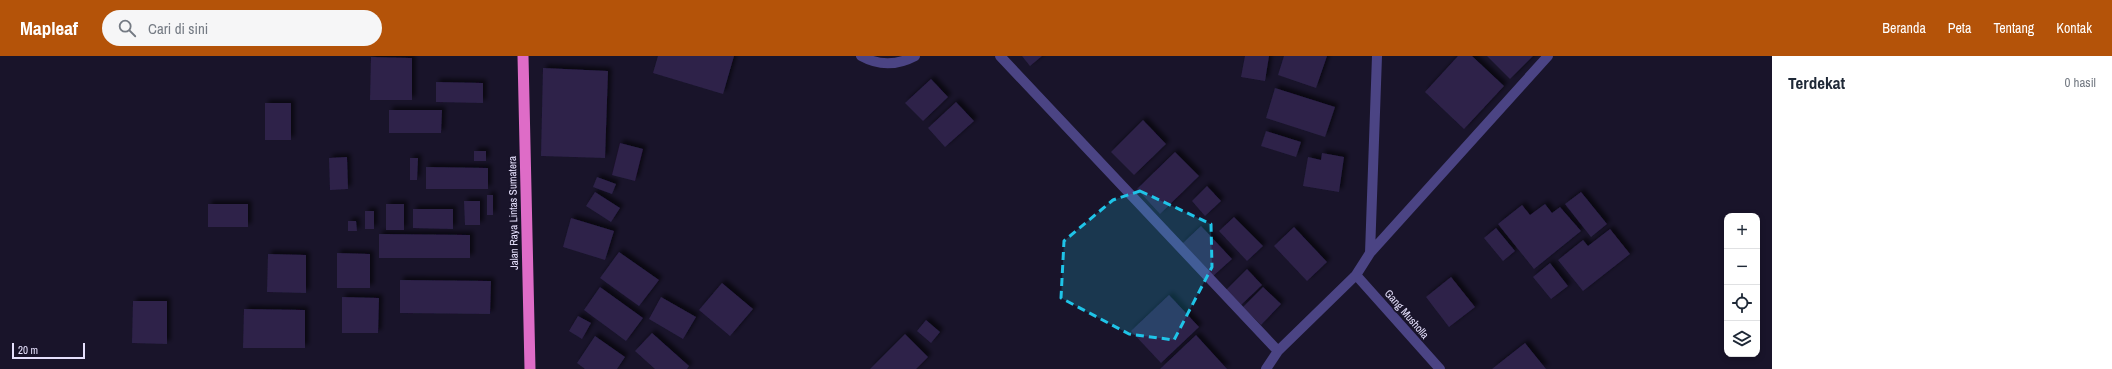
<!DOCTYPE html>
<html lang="id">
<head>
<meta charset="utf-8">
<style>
	body { margin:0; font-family:"Archivo Narrow",sans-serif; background:#f6f6f7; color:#1f2937 }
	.controls { position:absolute; right:12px; bottom:12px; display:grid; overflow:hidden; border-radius:8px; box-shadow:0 2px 6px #0003 }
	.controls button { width:36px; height:36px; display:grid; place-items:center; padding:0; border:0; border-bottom:1px solid #e0e1e3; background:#fff; color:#1f2937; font:20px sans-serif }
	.scale { position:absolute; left:12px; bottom:10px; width:73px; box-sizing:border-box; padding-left:4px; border:2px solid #e5e0fc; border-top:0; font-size:11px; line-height:14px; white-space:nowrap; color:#e5e0fc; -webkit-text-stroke:3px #19142a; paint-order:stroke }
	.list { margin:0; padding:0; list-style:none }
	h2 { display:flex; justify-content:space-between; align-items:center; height:52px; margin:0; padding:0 16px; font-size:17px }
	h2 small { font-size:13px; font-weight:400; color:#747a83 }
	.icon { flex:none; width:22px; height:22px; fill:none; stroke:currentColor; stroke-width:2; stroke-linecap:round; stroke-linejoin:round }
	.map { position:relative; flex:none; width:1772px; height:313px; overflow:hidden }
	header { display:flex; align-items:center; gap:24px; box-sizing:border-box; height:56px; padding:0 20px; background:#b45309; color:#fff }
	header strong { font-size:19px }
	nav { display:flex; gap:22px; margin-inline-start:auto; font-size:14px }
	.search { width:280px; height:36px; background:#f6f6f7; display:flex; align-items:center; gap:10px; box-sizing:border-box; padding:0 14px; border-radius:22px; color:#747a83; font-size:15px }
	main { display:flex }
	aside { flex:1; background:#fff }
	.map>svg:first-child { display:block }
</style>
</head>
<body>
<header>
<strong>Mapleaf</strong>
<div class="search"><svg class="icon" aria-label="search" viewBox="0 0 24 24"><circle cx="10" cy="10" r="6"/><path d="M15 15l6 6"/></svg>Cari di sini</div>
<nav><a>Beranda</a><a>Peta</a><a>Tentang</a><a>Kontak</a></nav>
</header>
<main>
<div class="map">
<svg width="1772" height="313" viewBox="0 0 1772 313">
	<defs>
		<filter id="shadow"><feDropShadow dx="3.5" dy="-3.5" stdDeviation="2" flood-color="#0009"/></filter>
	</defs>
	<rect width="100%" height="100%" fill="#19142a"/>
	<path fill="#2d2249" filter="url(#shadow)" d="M658,0H734L723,38L653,17Z
		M1022,0H1042L1030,10Z
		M1245,0H1269L1265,25L1241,21Z
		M1284,0H1327L1316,32L1278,19Z
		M1458,0H1472L1504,30L1464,73L1425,36Z
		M1487,0H1533L1510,23Z
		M371,1L412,2V44H370Z
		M543,12L608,15L605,102L541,100Z
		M931,23L948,41L923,65L905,47Z
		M436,26L483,27V47L436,46Z
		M1275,32L1335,51L1325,81L1266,62Z
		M956,46L974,65L945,91L928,72Z
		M265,47H291V84H265Z
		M389,54H442L441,77H389Z
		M1143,64L1166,88L1134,119L1111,96Z
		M1266,75L1301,86L1296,101L1261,90Z
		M620,87L643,93L635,125L612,119Z
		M474,95H486V105H474Z
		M1175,96L1199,120L1160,158L1137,133Z
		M1322,97L1344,101L1339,136L1303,130L1308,101L1321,104Z
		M347,101L348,133L330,134L329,102Z
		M410,102H418L417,124H410Z
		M426,111L488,112V133H426Z
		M597,121L616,128L612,138L593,131Z
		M1207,130L1221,145L1205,160L1192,145Z
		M595,136L620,152L611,166L586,150Z
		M1581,136L1607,168L1591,181L1565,148Z
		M487,139H493V159H487Z
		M464,145H480V169H465Z
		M208,148H248V171H208Z
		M386,148H404V174H386Z
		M1545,148L1552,157L1560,151L1581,175L1534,213L1498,168L1522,149L1530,159Z
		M413,153H453V173L413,172Z
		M365,155H374V173H365Z
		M1234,161L1263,190L1247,205L1219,175Z
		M571,162L614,175L605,204L563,191Z
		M348,165H356L357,175H348Z
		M1201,170L1232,203L1212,221L1182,188Z
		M1294,171L1327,206L1307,225L1274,190Z
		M1496,172L1515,195L1503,205L1484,182Z
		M1610,173L1630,198L1583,235L1558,204L1583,184L1588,190Z
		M379,178L470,179V202H379Z
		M619,196L659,224L639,250L600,222Z
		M337,197L370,198V232H337Z
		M268,198L306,199V237L267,236Z
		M1550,207L1568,230L1551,243L1533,221Z
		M1247,213L1262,229L1241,249L1226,234Z
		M1451,221L1475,251L1449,271L1426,241Z
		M400,224L491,225L490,258L400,257Z
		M722,227L753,253L730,280L699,254Z
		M600,231L643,262L626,285L584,254Z
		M1263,231L1281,248L1261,269L1243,251Z
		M1169,239L1199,271L1161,307L1131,275Z
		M342,241L379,242L378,277H342Z
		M661,241L696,261L683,283L649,263Z
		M133,245H167V288L132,287Z
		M244,253L305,254V292H243Z
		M578,260L591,267L582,283L569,275Z
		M926,264L940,276L931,287L917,275Z
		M652,277L689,310L687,313H655L635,295Z
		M905,278L928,301L916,313H870Z
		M1196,279L1227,313H1160Z
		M595,280L625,301L617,313H585L577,307Z
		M1525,287L1546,313H1492Z"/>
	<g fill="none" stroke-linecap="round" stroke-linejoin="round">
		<path stroke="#4b4484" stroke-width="10" d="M861,0C879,10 898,9 915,0
			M1000,0L1278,295
			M1370,197L1377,0
			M1356,219L1440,313
			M1266,313L1278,295L1356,219L1370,197L1548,0"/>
		<path stroke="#de6cc7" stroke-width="11" d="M523,0L530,313"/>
	</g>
	<path fill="#1fc4e8" fill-opacity="0.2" stroke="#1fc4e8" stroke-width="3" stroke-dasharray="8 5" stroke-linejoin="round" d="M1140,135L1211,168L1212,211L1174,284L1129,278L1061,242L1064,185L1113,144Z"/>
	<g text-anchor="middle" stroke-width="3.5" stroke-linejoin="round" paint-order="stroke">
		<g font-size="11" fill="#e5e0fc" stroke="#19142a">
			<text transform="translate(513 157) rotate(-91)" y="4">Jalan Raya Lintas Sumatera</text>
			<text transform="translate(1407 258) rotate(49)" y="4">Gang Musholla</text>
		</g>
	</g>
</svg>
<div class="controls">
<button>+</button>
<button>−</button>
<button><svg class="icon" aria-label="locate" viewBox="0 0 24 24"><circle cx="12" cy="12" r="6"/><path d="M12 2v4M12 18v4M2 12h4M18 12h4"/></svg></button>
<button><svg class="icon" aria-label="layers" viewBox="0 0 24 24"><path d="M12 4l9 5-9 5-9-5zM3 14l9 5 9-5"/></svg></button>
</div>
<div class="scale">20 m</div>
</div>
<aside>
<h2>Terdekat<small>0 hasil</small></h2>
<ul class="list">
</ul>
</aside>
</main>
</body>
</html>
